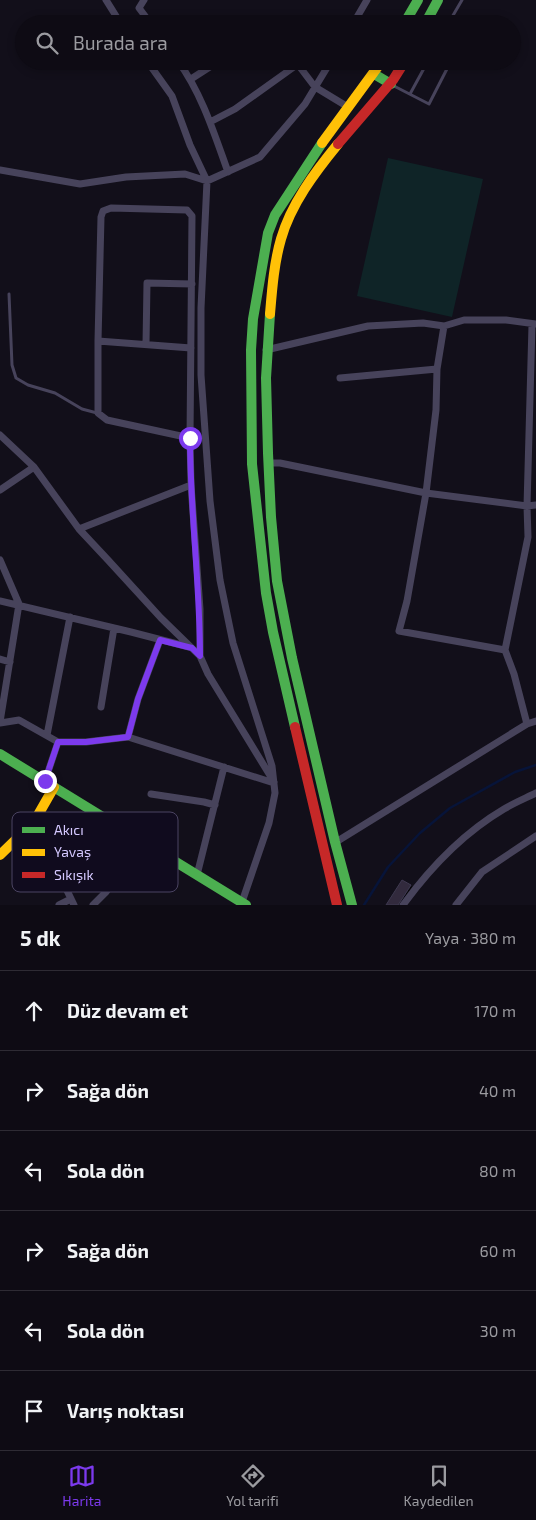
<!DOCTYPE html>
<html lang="tr">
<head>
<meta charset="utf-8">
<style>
	body { margin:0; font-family:"Exo 2",sans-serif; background:#1c1922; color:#f1f3f6 }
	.stop { position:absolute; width:15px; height:15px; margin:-11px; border:4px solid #7c3aed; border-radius:50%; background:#fff }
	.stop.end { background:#7c3aed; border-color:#fff; box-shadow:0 1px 5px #0008 }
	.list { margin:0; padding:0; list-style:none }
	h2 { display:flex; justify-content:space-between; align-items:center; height:65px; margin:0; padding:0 20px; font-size:21px }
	h2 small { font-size:16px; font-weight:400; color:#9b9ba0 }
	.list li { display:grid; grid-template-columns:32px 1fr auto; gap:15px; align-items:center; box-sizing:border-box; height:80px; padding:0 20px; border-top:1px solid #2e2b34 }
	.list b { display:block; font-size:19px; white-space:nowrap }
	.list em { font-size:16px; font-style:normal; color:#9b9ba0 }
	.icon { flex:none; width:28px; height:28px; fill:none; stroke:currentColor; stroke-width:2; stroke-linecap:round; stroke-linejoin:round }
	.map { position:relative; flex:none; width:536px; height:905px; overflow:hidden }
	.search { position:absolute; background:#0e0b14; box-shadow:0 2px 8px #0003; left:15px; right:15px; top:15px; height:55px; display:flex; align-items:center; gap:12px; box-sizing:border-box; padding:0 18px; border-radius:28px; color:#9b9ba0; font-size:19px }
	.sheet { height:545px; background:#0e0b14 }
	nav { display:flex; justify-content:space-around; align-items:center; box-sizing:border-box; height:70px; border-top:1px solid #2e2b34; background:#0e0b14; font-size:14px; color:#9b9ba0 }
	nav a { display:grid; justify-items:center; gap:2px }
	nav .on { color:#7c3aed }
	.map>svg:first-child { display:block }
</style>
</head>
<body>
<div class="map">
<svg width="536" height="905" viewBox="0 0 536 905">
	<defs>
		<filter id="shadow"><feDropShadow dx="2.5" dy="2.5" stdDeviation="0" flood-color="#0009"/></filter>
	</defs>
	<rect width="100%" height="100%" fill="#120f1a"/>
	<path fill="#0f2427" d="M388,158L483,179L452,317L357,296Z"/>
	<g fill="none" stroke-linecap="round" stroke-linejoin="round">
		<path stroke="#071439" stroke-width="2.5" d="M364,905L388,867L420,833L450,808L515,772L536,765"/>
	</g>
	<path fill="#302c3d" stroke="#3f3950" filter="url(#shadow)" d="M402,880L411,885L398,905H386Z"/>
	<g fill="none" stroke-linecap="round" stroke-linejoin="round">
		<path stroke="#47435b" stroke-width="3" d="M448,24L462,0
			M392,85L429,104L451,61
			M410,94L428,61
			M9,294L12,365L16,378L28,385L55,393L82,409L97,413"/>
		<path stroke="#47435b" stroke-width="7" d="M106,0L121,24
			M144,0L139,8L151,24
			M353,24L367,0
			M147,61L172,96L190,145L207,181L260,157L305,104L331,61
			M178,61C202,94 214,133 228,172
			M296,62L315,87L348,107
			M191,79L219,61
			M210,122L235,109L298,64
			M0,170L80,184L126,177L185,174L207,181L201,308V375L210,501L220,580L233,643L272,766L275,793L269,823L241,905
			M532,325L527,506L536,505
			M444,326L437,369L436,410L426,493L407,601L399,631L505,650L514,674L527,724L536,721
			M98,341L191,348
			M146,344L147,283L192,284
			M266,350L368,326L423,323L444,326L464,320H506L536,324
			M340,378L437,369
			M0,435L34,467L79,529L108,560L161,618L200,656
			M190,438L107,420L98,413V341L101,217L103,211L111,208L187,210L192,216L190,438L191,485L200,609V656L208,674L274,782
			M268,463H280L426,493L527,506L528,537L505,650
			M0,490L34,467
			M79,529L191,485
			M0,560L19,604L0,722
			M0,601L131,632L189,647
			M0,659L10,662
			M101,707L114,628
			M0,723L19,720L58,742
			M47,735L70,617
			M128,737L274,783
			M45,781L58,742H86L128,737L138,699L160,640
			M151,794L204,802L215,805
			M34,822L74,905
			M336,842L527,724
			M197,875L224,767
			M59,905L71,899
			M93,905L106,892L113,882L117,825
			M403,905C430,868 465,832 504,809C514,803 526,798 536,793
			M456,905L482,872L536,836"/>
		<path stroke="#4caf50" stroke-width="10" d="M404,24L418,0
			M425,24L438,0
			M374,74L391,84
			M270,314L266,378L268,453L271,517L277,581L292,658L335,842L352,905
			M295,727L273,632L266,593L252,464L251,350L253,319L268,233L275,215L322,143
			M0,754L246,905"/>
		<path stroke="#ffc107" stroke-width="10" d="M322,143L382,61
			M270,314C272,290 274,263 281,239C291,204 315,172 338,144
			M0,855L34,822L54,787"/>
		<path stroke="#c62828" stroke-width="10" d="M338,144L393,80L405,61
			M295,727L337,905"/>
	</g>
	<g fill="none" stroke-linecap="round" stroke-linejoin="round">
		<path stroke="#7c3aed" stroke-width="6" d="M45,781L58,742H86L128,737L138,699L160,640L192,648L200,656C200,583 190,511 190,438"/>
	</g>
	<rect x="12" y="812" width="166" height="80" rx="8" fill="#100b1e" stroke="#4b4462" stroke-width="1"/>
	<rect x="22" y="827" width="23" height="6" fill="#4caf50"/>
	<rect x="22" y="849" width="23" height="7" fill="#ffc107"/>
	<rect x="22" y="872" width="23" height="6" fill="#c62828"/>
	<g font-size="14" fill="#d4c8ff">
		<text x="54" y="835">Akıcı</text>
		<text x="54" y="857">Yavaş</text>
		<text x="54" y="880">Sıkışık</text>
	</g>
</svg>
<div class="stop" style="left:190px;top:438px"></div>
<div class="stop end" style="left:45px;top:781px"></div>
<div class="search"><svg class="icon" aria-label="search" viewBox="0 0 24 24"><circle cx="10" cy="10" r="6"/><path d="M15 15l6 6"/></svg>Burada ara</div>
</div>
<section class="sheet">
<h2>5 dk<small>Yaya · 380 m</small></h2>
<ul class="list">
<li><svg class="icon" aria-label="ahead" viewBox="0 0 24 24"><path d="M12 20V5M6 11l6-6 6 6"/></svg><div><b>Düz devam et</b></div><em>170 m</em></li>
<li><svg class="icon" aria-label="right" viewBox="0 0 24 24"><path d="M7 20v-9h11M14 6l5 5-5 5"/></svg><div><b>Sağa dön</b></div><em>40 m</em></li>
<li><svg class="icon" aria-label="left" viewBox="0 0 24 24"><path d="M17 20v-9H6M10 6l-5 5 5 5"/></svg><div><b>Sola dön</b></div><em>80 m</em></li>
<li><svg class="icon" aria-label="right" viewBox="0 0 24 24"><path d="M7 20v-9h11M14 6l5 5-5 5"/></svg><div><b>Sağa dön</b></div><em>60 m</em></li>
<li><svg class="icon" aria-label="left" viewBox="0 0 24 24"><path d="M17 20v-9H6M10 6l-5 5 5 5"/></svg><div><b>Sola dön</b></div><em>30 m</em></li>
<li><svg class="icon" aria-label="arrive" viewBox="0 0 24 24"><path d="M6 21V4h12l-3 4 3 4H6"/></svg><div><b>Varış noktası</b></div></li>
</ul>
</section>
<nav>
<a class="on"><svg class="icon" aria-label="map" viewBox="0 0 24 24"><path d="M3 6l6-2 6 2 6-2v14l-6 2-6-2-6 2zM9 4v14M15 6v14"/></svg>Harita</a>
<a><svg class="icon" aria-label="directions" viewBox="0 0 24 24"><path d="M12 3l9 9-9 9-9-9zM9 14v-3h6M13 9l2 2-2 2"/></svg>Yol tarifi</a>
<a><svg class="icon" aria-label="saved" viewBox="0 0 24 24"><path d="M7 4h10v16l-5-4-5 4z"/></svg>Kaydedilen</a>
</nav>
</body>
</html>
